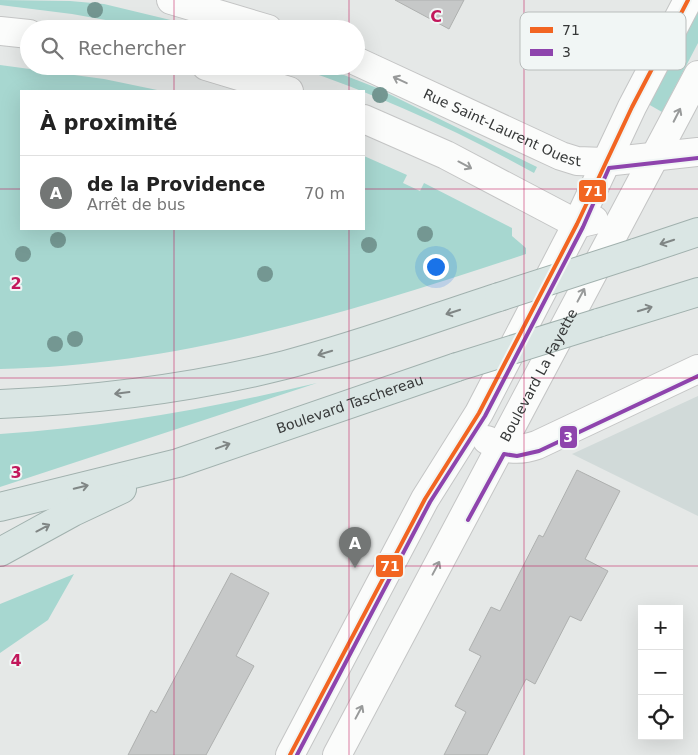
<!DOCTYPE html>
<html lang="fr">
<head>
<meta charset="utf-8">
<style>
	body { margin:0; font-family:"DejaVu Sans",sans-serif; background:#f6f6f6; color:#222 }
	.controls { position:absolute; right:15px; bottom:15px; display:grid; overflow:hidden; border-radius:0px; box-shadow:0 5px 20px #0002 }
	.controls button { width:45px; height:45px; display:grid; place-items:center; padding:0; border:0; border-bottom:1px solid #e0e0e0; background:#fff; color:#222; font:25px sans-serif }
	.you { position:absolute; left:435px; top:266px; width:18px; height:18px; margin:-12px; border:4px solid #fff; border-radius:50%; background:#1a73e8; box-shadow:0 0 0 8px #1a73e833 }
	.badge { display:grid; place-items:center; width:32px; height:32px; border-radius:50%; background:#737675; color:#fff; font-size:16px; font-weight:700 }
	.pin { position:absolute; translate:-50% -41px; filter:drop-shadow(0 1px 2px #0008) }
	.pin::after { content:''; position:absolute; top:26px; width:18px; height:15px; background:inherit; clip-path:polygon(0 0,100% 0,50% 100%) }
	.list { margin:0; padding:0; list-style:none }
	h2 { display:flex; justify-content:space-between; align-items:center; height:65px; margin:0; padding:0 20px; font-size:21px }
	h2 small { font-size:16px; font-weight:400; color:#767676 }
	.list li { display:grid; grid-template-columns:32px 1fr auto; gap:15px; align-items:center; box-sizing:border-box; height:75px; padding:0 20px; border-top:1px solid #e0e0e0 }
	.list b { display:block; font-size:19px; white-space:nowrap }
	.list p { margin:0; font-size:16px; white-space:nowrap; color:#767676 }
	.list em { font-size:16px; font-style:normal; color:#767676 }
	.icon { flex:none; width:28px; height:28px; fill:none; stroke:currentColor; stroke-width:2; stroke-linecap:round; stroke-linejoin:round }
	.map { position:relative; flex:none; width:698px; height:755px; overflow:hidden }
	.search { position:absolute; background:#fff; box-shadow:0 5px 20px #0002; left:20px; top:20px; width:345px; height:55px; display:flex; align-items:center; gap:12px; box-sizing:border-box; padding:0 18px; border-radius:28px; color:#767676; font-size:19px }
	.panel { position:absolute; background:#fff; box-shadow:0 5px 20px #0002; left:20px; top:90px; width:345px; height:140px; border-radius:0px }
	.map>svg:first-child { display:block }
</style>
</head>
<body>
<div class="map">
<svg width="698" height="755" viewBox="0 0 698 755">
	<rect width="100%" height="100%" fill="#e5e8e7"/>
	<path fill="#d1dad9" d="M698,396V516L572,454Z"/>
	<path fill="#a7d7d0" d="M0,0L70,1L104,4L208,29H156L72,14L0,5Z
		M698,10V43L662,112L648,104Z
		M0,65L104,79L162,91H21V229H364V156L407,175L403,183L420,191L424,183L512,228V236L526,248V254C357,310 180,366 0,369Z
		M293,66H321L377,88L537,167L534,173C456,130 377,94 293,66Z
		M317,383L0,487V434C108,427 212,408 317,383Z
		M74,574L48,620L0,653V604Z"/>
	<path fill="#c6c8c8" stroke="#aeb0af" d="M395,0H464L449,29Z
		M577,470L620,491L585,559L608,571L581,621L570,616L535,684L526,679L487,755H444L466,712L455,706L481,656L469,650L491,607L500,611L539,535L543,537Z
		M231,573L269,593L236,656L254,666L206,755H128L151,710L156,713Z"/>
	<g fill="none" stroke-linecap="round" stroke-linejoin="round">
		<defs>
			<g id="tertiary">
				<path d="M171,0L268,29"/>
				<path d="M0,31L29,34"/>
				<path id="s1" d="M356,61L561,156L577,161L605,162L698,152"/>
				<path d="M206,66L289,91"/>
				<path d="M364,119L446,155L577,224L594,220"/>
				<path d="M487,440C505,449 517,452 537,445L698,369"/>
				<path d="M290,755L425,499L479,413L577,224L632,107L688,0"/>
				<path id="s2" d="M337,755L698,75"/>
			</g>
			<g id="trunk">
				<path d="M635,253L698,232"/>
				<path d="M598,323L698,292"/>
				<path d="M0,404C96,400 193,388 285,365C358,346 428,320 499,297"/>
				<path id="s3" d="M0,507L178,463L457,367"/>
				<path d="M0,552L73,512L122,489"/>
			</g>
		</defs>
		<use href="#tertiary" stroke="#c4c5c5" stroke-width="30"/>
		<use href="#trunk" stroke="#a1b1ae" stroke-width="30"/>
		<use href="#tertiary" stroke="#fbfcfb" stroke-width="28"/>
		<use href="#trunk" stroke="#dae6e4" stroke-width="28"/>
		<defs>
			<path id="trunk-bridge" d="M499,297L635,253
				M457,367L598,323"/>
		</defs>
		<use href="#trunk-bridge" stroke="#a1b1ae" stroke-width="30" stroke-linecap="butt"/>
		<use href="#trunk-bridge" stroke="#dae6e4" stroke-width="28"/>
		<defs>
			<path id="bus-1" d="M290,755L425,499L479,413L577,224L632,107L688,0"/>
			<path id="bus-2" d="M468,520L504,454L517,456L539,451L698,376
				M297,755L430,502L485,416L583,227L609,168L698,158"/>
		</defs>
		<use href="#bus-1" stroke="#f1f6f5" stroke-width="8"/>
		<use href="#bus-2" stroke="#f1f6f5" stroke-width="8"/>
		<use href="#bus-1" stroke="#f26522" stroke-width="4"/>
		<use href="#bus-2" stroke="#8e44ad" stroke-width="4"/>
	</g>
	<g fill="#749792">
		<circle cx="95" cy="10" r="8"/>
		<circle cx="380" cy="95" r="8"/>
		<circle cx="425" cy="234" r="8"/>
		<circle cx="58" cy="240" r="8"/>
		<circle cx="369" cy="245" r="8"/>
		<circle cx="23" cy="254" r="8"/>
		<circle cx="265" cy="274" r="8"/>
		<circle cx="75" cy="339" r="8"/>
		<circle cx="55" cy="344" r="8"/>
	</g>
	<defs><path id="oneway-shaft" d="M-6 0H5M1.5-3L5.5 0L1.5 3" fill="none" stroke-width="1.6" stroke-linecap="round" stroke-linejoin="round" transform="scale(1.25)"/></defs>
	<g stroke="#989a9a">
		<use href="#oneway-shaft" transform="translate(400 80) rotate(-155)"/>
		<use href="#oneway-shaft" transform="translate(677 115) rotate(-63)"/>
		<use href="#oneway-shaft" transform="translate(465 165) rotate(28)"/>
		<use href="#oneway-shaft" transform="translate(581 295) rotate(-62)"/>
		<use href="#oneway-shaft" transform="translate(436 568) rotate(-62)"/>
		<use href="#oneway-shaft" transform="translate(359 712) rotate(-62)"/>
	</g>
	<g stroke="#808685">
		<use href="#oneway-shaft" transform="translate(667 242) rotate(162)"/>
		<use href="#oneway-shaft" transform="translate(645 309) rotate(-17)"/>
		<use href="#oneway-shaft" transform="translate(453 312) rotate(162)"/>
		<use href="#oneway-shaft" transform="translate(325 353) rotate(163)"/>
		<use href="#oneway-shaft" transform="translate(122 393) rotate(173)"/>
		<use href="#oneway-shaft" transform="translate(223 446) rotate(-20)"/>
		<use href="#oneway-shaft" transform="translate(81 487) rotate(-14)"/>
		<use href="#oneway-shaft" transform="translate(43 528) rotate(-28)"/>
	</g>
	<path fill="none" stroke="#c2185b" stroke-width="1" stroke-opacity="0.55" d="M174,0V29M349,0V29M524,0V755M174,66V91M349,66V91M0,189H21M364,189H698M174,229V755M349,229V755M0,378H698M0,566H698"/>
	<g text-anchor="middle" stroke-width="4" stroke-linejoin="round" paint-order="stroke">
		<g font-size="14" fill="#363838" stroke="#f1f6f5">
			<text dy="5" stroke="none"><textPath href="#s1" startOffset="161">Rue Saint-Laurent Ouest</textPath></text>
			<text dy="5" stroke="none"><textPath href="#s2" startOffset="430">Boulevard La Fayette</textPath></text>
			<text dy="5" stroke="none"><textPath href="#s3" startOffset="365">Boulevard Taschereau</textPath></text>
		</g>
	</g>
	<rect x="520" y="12" width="166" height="58" rx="8" fill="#f1f6f5" stroke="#b9bdbc" stroke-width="1"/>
	<rect x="530" y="27" width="23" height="6" fill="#f26522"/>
	<rect x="530" y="49" width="23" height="7" fill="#8e44ad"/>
	<g font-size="14" fill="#363838">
		<text x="562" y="35">71</text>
		<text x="562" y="57">3</text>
	</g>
	<g font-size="16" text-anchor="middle" font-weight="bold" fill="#c2185b" stroke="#f1f6f5" stroke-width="4" stroke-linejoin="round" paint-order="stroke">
		<text x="436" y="22">C</text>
		<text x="16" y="289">2</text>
		<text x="16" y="478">3</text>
		<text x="16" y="666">4</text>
	</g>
	<g stroke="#f1f6f5" stroke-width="2">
		<rect x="578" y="179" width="29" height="24" rx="5" fill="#f26522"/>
		<rect x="559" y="425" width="19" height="24" rx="5" fill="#8e44ad"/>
		<rect x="375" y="554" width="29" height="24" rx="5" fill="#f26522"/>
	</g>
	<g font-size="14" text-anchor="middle" font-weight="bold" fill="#fff">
		<text x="593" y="196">71</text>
		<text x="568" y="442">3</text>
		<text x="390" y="571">71</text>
	</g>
</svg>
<div class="controls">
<button>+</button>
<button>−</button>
<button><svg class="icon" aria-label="locate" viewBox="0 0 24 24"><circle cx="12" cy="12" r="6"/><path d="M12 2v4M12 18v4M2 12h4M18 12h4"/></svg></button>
</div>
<div class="you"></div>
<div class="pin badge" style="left:355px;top:568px">A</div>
<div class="search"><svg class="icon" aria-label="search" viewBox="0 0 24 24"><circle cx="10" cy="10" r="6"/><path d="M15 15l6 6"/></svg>Rechercher</div>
<section class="panel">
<h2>À proximité<small></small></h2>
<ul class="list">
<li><span class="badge">A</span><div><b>de la Providence</b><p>Arrêt de bus</p></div><em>70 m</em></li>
</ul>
</section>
</div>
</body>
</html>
